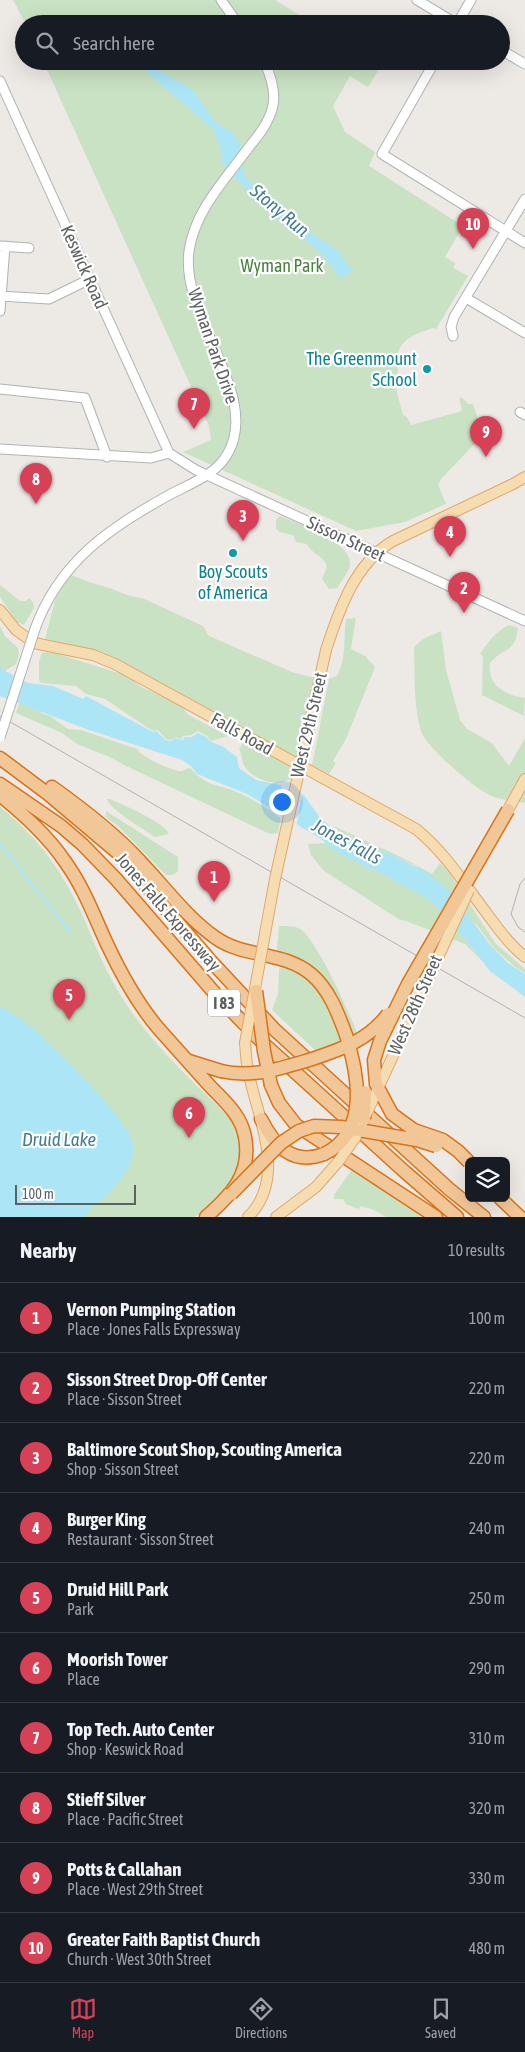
<!DOCTYPE html>
<html lang="en">
<head>
<meta charset="utf-8">
<style>
	body { margin:0; font-family:"Asap Condensed",sans-serif; background:#242831; color:#f1f3f6 }
	.controls { position:absolute; right:15px; bottom:15px; display:grid; overflow:hidden; border-radius:8px; box-shadow:0 5px 20px #0002 }
	.controls button { width:45px; height:45px; display:grid; place-items:center; padding:0; border:0; border-bottom:1px solid #363941; background:#171b24; color:#f1f3f6; font:25px sans-serif }
	.scale { position:absolute; left:15px; bottom:12px; width:121px; box-sizing:border-box; padding-left:5px; border:2px solid #5c6163; border-top:0; font-size:14px; line-height:18px; white-space:nowrap; color:#5c6163; -webkit-text-stroke:4px #fff; paint-order:stroke }
	.you { position:absolute; left:281px; top:801px; width:18px; height:18px; margin:-12px; border:4px solid #fff; border-radius:50%; background:#1a73e8; box-shadow:0 0 0 8px #1a73e833 }
	.badge { display:grid; place-items:center; width:32px; height:32px; border-radius:50%; background:#d74156; color:#fff; font-size:16px; font-weight:700 }
	.pin { position:absolute; translate:-50% -41px; filter:drop-shadow(0 1px 2px #0008) }
	.pin::after { content:''; position:absolute; top:26px; width:18px; height:15px; background:inherit; clip-path:polygon(0 0,100% 0,50% 100%) }
	.list { margin:0; padding:0; list-style:none }
	h2 { display:flex; justify-content:space-between; align-items:center; height:65px; margin:0; padding:0 20px; font-size:21px }
	h2 small { font-size:16px; font-weight:400; color:#9ea1a6 }
	.list li { display:grid; grid-template-columns:32px 1fr auto; gap:15px; align-items:center; box-sizing:border-box; height:70px; padding:0 20px; border-top:1px solid #363941 }
	.list b { display:block; font-size:19px; white-space:nowrap }
	.list p { margin:0; font-size:16px; white-space:nowrap; color:#9ea1a6 }
	.list em { font-size:16px; font-style:normal; color:#9ea1a6 }
	.icon { flex:none; width:28px; height:28px; fill:none; stroke:currentColor; stroke-width:2; stroke-linecap:round; stroke-linejoin:round }
	.map { position:relative; flex:none; width:525px; height:1217px; overflow:hidden }
	.search { position:absolute; background:#171b24; box-shadow:0 5px 20px #0002; left:15px; right:15px; top:15px; height:55px; display:flex; align-items:center; gap:12px; box-sizing:border-box; padding:0 18px; border-radius:28px; color:#9ea1a6; font-size:19px }
	.sheet { height:765px; background:#171b24 }
	nav { display:flex; justify-content:space-around; align-items:center; box-sizing:border-box; height:70px; border-top:1px solid #363941; background:#171b24; font-size:14px; color:#9ea1a6 }
	nav a { display:grid; justify-items:center; gap:2px }
	nav .on { color:#d74156 }
	.map>svg:first-child { display:block }
</style>
</head>
<body>
<div class="map">
<svg width="525" height="1217" viewBox="0 0 525 1217">
	<rect width="100%" height="100%" fill="#ede9e5"/>
	<path fill="#cae2c4" d="M13,0H275L314,24H26Z
		M43,61H378L382,64L368,87L350,76L333,106L345,132L375,152L369,166L463,226L445,257L455,263L453,268L468,276L436,329L433,328C416,334 399,338 397,359C397,367 400,371 395,378L393,377L403,415L407,417L411,425L462,411L459,397L464,399L468,404H473L483,435L441,479L438,485L446,504L405,522L356,531L183,452L211,440L209,426Z
		M280,516C298,524 353,542 350,565C349,572 341,582 337,588L329,589L322,579L327,567C324,555 312,555 307,544L296,542L293,535L279,532L276,528V520Z
		M71,575C83,580 94,584 106,587C119,591 129,597 142,598L203,626L209,636L292,672L315,678L299,758L107,655L95,651L45,639L56,597Z
		M0,585L20,601H26L29,598L33,602L34,608L24,625L17,622L0,597Z
		M356,618L351,649L365,656L375,667L346,739L333,761L336,763L329,774L312,765L329,679L337,676C347,657 343,639 346,619Z
		M509,625L518,628C515,654 504,646 490,663C487,686 505,695 525,698L524,716L482,695L483,656L480,654C488,642 496,631 509,625Z
		M0,626L5,636L18,648L19,655L16,664L0,674Z
		M441,631L446,670L460,720L467,729L492,743L509,766L525,738V803C514,801 501,800 491,796C475,788 426,748 421,731C413,705 415,674 414,647L423,639Z
		M46,652L55,653L125,675L143,688L170,699L183,707L187,714L228,736L211,741L207,736L198,731L191,735L183,736L181,739L176,737L171,740L166,739L158,730L154,731L148,728L105,699L86,694L76,686L41,683L39,680V661L42,653Z
		M20,700L40,709L41,713L50,716L68,729L81,730L137,749C143,758 167,768 178,771C182,772 186,769 190,768C211,790 216,782 239,793C253,799 267,809 281,817L278,833L270,834L124,765L112,758L77,744L62,733L16,713Z
		M244,742L250,743L297,768L295,776C281,788 256,782 245,767C241,762 243,755 239,749Z
		M107,799H110C123,805 164,822 169,834L155,837C145,830 109,809 107,799Z
		M0,807C36,835 63,872 82,914C93,939 103,966 117,989C145,1038 189,1078 229,1117C256,1163 228,1188 195,1217H0Z
		M106,811L178,857V871L172,875H166L118,826L106,817Z
		M334,826C367,842 401,855 432,874L440,863L450,874L496,944L525,969V973L514,966L494,948L477,925L417,873L418,867L417,866L381,851L372,850L350,842Z
		M327,843L423,882L482,961L465,944L406,921L400,920L324,871L311,855L308,844Z
		M279,926C285,926 296,925 302,930C321,948 351,1016 361,1043L356,1046L332,995L277,949Z
		M281,962L309,977L322,996L342,1042L315,1050L272,1010L278,994L279,970Z
		M352,1169L410,1204L409,1207L421,1217H386L374,1210L361,1206L358,1209L346,1204L343,1199H334V1195Z"/>
	<path fill="#ace6f6" d="M134,61H140L157,69L192,89L216,123L229,130L240,142L244,174L250,182L274,207L291,214L302,227L337,250L353,271L341,279L318,250L267,210L236,179L222,162L221,151L214,130Z
		M0,668L28,683L53,686L83,699L86,696L153,732L157,731L165,740L171,741L175,738L183,740L184,737H192L198,733L206,737L211,742L222,746L237,757L239,768L256,780L289,787L304,795L320,818L345,838L364,847L388,853L425,871L450,891L491,946L508,963L525,974V997L490,971L448,918L431,901L385,875L339,854L321,839L247,794L197,774L192,767L182,760L89,730L0,696Z
		M0,1006C10,1012 20,1018 29,1025C51,1044 127,1117 133,1143C133,1146 133,1152 133,1154C128,1180 100,1200 83,1217H0Z"/>
	<path fill="#ede9e5" d="M282,784L303,791L296,828L276,815Z"/>
	<g fill="none" stroke-linecap="round" stroke-linejoin="round">
		<path stroke="#ace6f6" stroke-width="2.5" d="M0,844L71,933"/>
		<defs>
			<path id="minor" d="M221,0L238,24
				M417,0L457,24
				M457,24L471,0
				M501,50L525,64
				M435,61L382,154L525,243
				M0,81L169,453L196,470L525,621
				M0,246L29,248
				M0,296L49,299L90,279
				M466,298L525,333
				M0,311L5,246
				M453,336L451,327L454,317L525,199
				M0,389L85,398L107,457
				M520,412L525,415
				M0,449L151,458L169,453
				M35,629C59,562 110,527 171,494C192,483 217,474 228,453C261,394 180,318 189,251C195,210 225,180 249,147C259,135 270,121 273,105C276,90 270,74 264,61"/>
			<path id="major" d="M0,610L16,630L34,643L93,655L115,664L416,829C447,854 467,888 491,919C501,933 511,946 525,957
				M326,650C339,610 355,563 393,541L513,484L525,477
				M508,810L525,779
				M245,1043C246,1052 246,1061 248,1070C256,1115 289,1177 248,1217
				M276,1217L316,1187L338,1162"/>
			<path id="highway" d="M0,758L48,794L118,853L209,959L275,1030L449,1189L484,1217
				M0,784L61,826L82,844L116,879L218,997L263,1043L405,1172L457,1217
				M52,787C83,809 113,832 139,860C164,886 186,917 216,938C244,958 284,951 311,974C329,989 338,1013 346,1035
				M0,795C24,815 48,836 66,863C84,888 94,916 107,944C121,974 137,1003 158,1028C175,1047 192,1066 209,1085C223,1100 241,1114 245,1137C252,1174 231,1195 206,1217
				M189,1061L221,1071
				M271,1085L279,1103L296,1125L436,1217
				M261,1119C274,1145 292,1166 324,1154
				M500,1198L520,1217"/>
		</defs>
		<use href="#minor" stroke="#b0b3b5" stroke-width="11"/>
		<use href="#major" stroke="#e2a669" stroke-width="12"/>
		<use href="#highway" stroke="#da7318" stroke-width="15"/>
		<use href="#minor" stroke="#fff" stroke-width="9"/>
		<use href="#major" stroke="#f6dcb1" stroke-width="10"/>
		<use href="#highway" stroke="#f2c797" stroke-width="12"/>
		<path stroke="#b0b1b1" stroke-width="1" d="M0,716L525,1018
			M525,878L520,884L511,914L518,927L525,932"/>
		<defs>
			<path id="minor-bridge" d="M0,737L35,629"/>
			<path id="major-bridge" d="M245,1043L275,879L326,650
				M338,1162L355,1138L364,1119L469,890"/>
			<path id="highway-bridge" d="M256,991L264,1051L271,1085
				M221,1071C252,1078 279,1069 309,1060C339,1050 368,1041 388,1014
				M364,1119L365,1092
				M324,1154C370,1132 358,1074 346,1035
				M469,1162L458,1151L443,1140L414,1130L392,1114L376,1084L374,1060L380,1041L408,984L508,810
				M231,1194L281,1143L299,1131L314,1126L341,1127L417,1140L436,1146"/>
		</defs>
		<use href="#minor-bridge" stroke="#b0b3b5" stroke-width="11" stroke-linecap="butt"/>
		<use href="#major-bridge" stroke="#e2a669" stroke-width="12" stroke-linecap="butt"/>
		<use href="#highway-bridge" stroke="#da7318" stroke-width="15" stroke-linecap="butt"/>
		<use href="#minor-bridge" stroke="#fff" stroke-width="9"/>
		<use href="#major-bridge" stroke="#f6dcb1" stroke-width="10"/>
		<use href="#highway-bridge" stroke="#f2c797" stroke-width="12"/>
	</g>
	<g fill="#0f9aa8" stroke="#fff" stroke-width="2">
		<circle cx="427" cy="369" r="5"/>
		<circle cx="233" cy="553" r="5"/>
	</g>
	<g text-anchor="middle" stroke-width="4.5" stroke-linejoin="round" paint-order="stroke">
		<rect fill="#fff" stroke="#8d9092" stroke-width="1" x="208" y="989.5" width="32" height="27" rx="4"/>
		<g font-size="16" font-weight="bold" fill="#5c6163">
			<text x="224" y="1009">I 83</text>
		</g>
		<g font-size="18" fill="#49813e" stroke="#fff">
			<text x="282" y="272">Wyman Park</text>
		</g>
		<g font-size="18" fill="#5c6163" stroke="#fff">
			<text transform="translate(84 267) rotate(66)" y="6">Keswick Road</text>
			<text transform="translate(213 346) rotate(71)" y="6">Wyman Park Drive</text>
			<text transform="translate(346 539) rotate(25)" y="6">Sisson Street</text>
			<text transform="translate(309 725) rotate(-77)" y="6">West 29th Street</text>
			<text transform="translate(242 734) rotate(29)" y="6">Falls Road</text>
			<text transform="translate(168 912) rotate(49)" y="6">Jones Falls Expressway</text>
			<text transform="translate(415 1005) rotate(-66)" y="6">West 28th Street</text>
		</g>
		<g font-size="18" fill="#0d838f" stroke="#fff" text-anchor="end">
			<text x="417" y="365">The Greenmount<tspan x="417" dy="21">School</tspan></text>
			<text x="233" y="578" text-anchor="middle">Boy Scouts<tspan x="233" dy="21">of America</tspan></text>
		</g>
		<g font-size="19" font-style="italic" fill="#447d96" stroke="#fff">
			<text transform="translate(280 210) rotate(40)" y="7">Stony Run</text>
			<text transform="translate(347 841) rotate(28)" y="7">Jones Falls</text>
			<text x="59" y="1146">Druid Lake</text>
		</g>
	</g>
</svg>
<div class="controls">
<button><svg class="icon" aria-label="layers" viewBox="0 0 24 24"><path d="M12 4l9 5-9 5-9-5zM3 14l9 5 9-5"/></svg></button>
</div>
<div class="scale">100 m</div>
<div class="you"></div>
<div class="pin badge" style="left:214px;top:902px">1</div>
<div class="pin badge" style="left:464px;top:613px">2</div>
<div class="pin badge" style="left:243px;top:541px">3</div>
<div class="pin badge" style="left:450px;top:557px">4</div>
<div class="pin badge" style="left:69px;top:1020px">5</div>
<div class="pin badge" style="left:189px;top:1138px">6</div>
<div class="pin badge" style="left:194px;top:429px">7</div>
<div class="pin badge" style="left:36px;top:504px">8</div>
<div class="pin badge" style="left:486px;top:457px">9</div>
<div class="pin badge" style="left:473px;top:249px">10</div>
<div class="search"><svg class="icon" aria-label="search" viewBox="0 0 24 24"><circle cx="10" cy="10" r="6"/><path d="M15 15l6 6"/></svg>Search here</div>
</div>
<section class="sheet">
<h2>Nearby<small>10 results</small></h2>
<ul class="list">
<li><span class="badge">1</span><div><b>Vernon Pumping Station</b><p>Place · Jones Falls Expressway</p></div><em>100 m</em></li>
<li><span class="badge">2</span><div><b>Sisson Street Drop-Off Center</b><p>Place · Sisson Street</p></div><em>220 m</em></li>
<li><span class="badge">3</span><div><b>Baltimore Scout Shop, Scouting America</b><p>Shop · Sisson Street</p></div><em>220 m</em></li>
<li><span class="badge">4</span><div><b>Burger King</b><p>Restaurant · Sisson Street</p></div><em>240 m</em></li>
<li><span class="badge">5</span><div><b>Druid Hill Park</b><p>Park</p></div><em>250 m</em></li>
<li><span class="badge">6</span><div><b>Moorish Tower</b><p>Place</p></div><em>290 m</em></li>
<li><span class="badge">7</span><div><b>Top Tech. Auto Center</b><p>Shop · Keswick Road</p></div><em>310 m</em></li>
<li><span class="badge">8</span><div><b>Stieff Silver</b><p>Place · Pacific Street</p></div><em>320 m</em></li>
<li><span class="badge">9</span><div><b>Potts &amp; Callahan</b><p>Place · West 29th Street</p></div><em>330 m</em></li>
<li><span class="badge">10</span><div><b>Greater Faith Baptist Church</b><p>Church · West 30th Street</p></div><em>480 m</em></li>
</ul>
</section>
<nav>
<a class="on"><svg class="icon" aria-label="map" viewBox="0 0 24 24"><path d="M3 6l6-2 6 2 6-2v14l-6 2-6-2-6 2zM9 4v14M15 6v14"/></svg>Map</a>
<a><svg class="icon" aria-label="directions" viewBox="0 0 24 24"><path d="M12 3l9 9-9 9-9-9zM9 14v-3h6M13 9l2 2-2 2"/></svg>Directions</a>
<a><svg class="icon" aria-label="saved" viewBox="0 0 24 24"><path d="M7 4h10v16l-5-4-5 4z"/></svg>Saved</a>
</nav>
</body>
</html>
